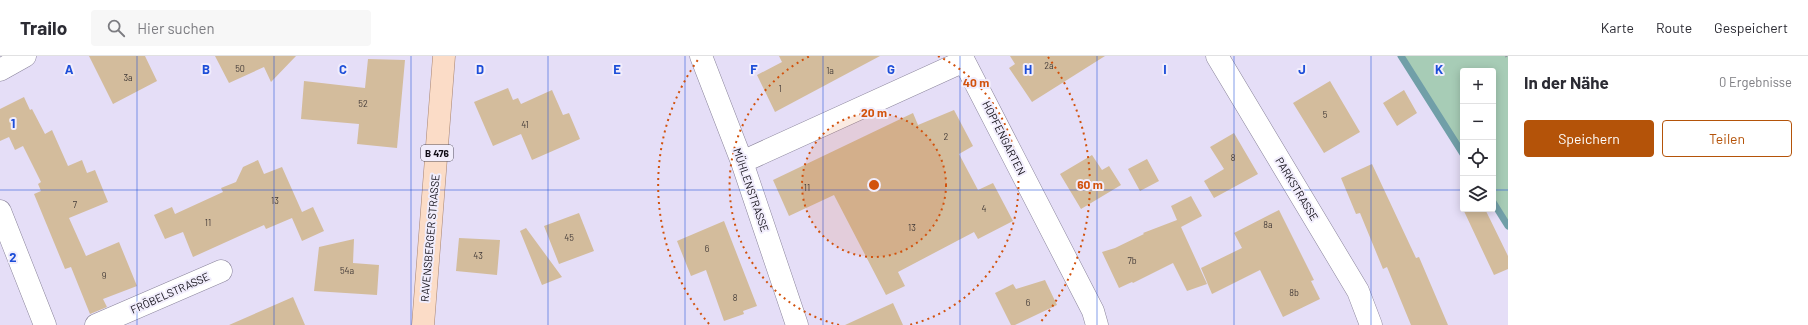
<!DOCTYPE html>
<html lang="de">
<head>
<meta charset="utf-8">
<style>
	body { margin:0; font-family:Barlow,sans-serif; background:#f7f7f7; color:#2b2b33 }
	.controls { position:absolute; right:12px; top:12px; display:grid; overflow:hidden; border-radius:4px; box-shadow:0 2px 10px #0003 }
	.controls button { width:36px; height:36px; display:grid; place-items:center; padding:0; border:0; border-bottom:1px solid #e1e1e2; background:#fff; color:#2b2b33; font:20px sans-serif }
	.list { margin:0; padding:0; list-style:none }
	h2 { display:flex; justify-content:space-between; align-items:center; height:52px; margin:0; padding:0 16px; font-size:17px }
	h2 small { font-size:13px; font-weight:400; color:#7c7c81 }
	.actions { display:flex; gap:8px; padding:12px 16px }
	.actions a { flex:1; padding:9px 0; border:1px solid #b45309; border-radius:4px; text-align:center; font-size:14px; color:#b45309 }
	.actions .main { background:#b45309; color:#fff }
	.icon { flex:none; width:22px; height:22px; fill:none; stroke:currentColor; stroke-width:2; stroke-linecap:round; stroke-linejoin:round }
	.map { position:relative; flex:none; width:1508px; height:269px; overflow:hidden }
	header { display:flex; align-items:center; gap:24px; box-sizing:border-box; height:56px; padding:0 20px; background:#fff; border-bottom:1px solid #e1e1e2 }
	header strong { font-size:19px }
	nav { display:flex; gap:22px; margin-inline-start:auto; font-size:14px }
	.search { width:280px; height:36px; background:#f7f7f7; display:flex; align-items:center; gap:10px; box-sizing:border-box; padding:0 14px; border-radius:4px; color:#7c7c81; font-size:15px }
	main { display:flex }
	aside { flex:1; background:#fff }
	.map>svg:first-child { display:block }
</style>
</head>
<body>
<header>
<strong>Trailo</strong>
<div class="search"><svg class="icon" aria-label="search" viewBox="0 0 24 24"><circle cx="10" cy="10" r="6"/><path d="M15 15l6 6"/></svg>Hier suchen</div>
<nav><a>Karte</a><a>Route</a><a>Gespeichert</a></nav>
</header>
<main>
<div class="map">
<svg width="1508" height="269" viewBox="0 0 1508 269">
	<rect width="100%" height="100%" fill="#e5def7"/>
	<path fill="#a7ccb6" d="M1401,0H1508V170L1493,146V15H1463V98Z"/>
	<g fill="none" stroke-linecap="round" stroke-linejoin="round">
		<path stroke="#719fa8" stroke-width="7" d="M1401,0L1463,98
			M1493,146L1508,170"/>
	</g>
	<path fill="#d3bc9c" d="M89,0H145L157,25L113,48Z
		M215,0H296L271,26L264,11L229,27Z
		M779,0H880L775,56L757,19L782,6Z
		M1010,0H1105L1032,46L1009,12L1015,8Z
		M368,3L405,4L397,92L357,88L359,68L301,63L304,25L365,32Z
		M1330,25L1360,76L1324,97L1293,47Z
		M508,32L513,44L518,42L521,48L552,34L563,59L569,57L580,83L532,104L521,78L493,90L474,46Z
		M1404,34L1417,57L1397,70L1383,47Z
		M24,41L30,54L32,53L45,78L52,74L68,110L82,104L87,117L95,114L108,146L69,162L86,200L119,186L137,230L103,243L107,251L90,258L71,211L65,213L34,138L41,135L38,128L41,126L23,90L15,94L9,81L0,85V53Z
		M954,54L973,90L959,98L978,134L993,127L1013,165L978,183L974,176L898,216L905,230L886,239L834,139L789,160L773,124L913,57L918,69Z
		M1234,77L1258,118L1214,142L1204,125L1224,113L1210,91Z
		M1092,99L1102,114L1109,110L1121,129L1081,153L1060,118Z
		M1147,103L1159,125L1140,135L1128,113Z
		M258,104L264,118L282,111L302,156L313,151L324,175L302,185L292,162L266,173L264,169L193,201L183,176L165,183L154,159L172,151L175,158L223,136L221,132L236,126L243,111Z
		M1372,108L1416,202L1419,201L1448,269H1411L1387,211L1383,213L1360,157L1356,158L1341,122Z
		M1191,140L1202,160L1181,171L1207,228L1187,235L1173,207L1133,227L1132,226L1119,232L1102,196L1115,192L1144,178L1143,177L1177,164L1171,150Z
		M1463,153H1485L1508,200V213L1494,219Z
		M1279,154L1314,224L1311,225L1320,243L1283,261L1260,214L1212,238L1201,212L1242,192L1234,177Z
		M579,157L594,195L559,208L544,170Z
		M724,165L757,250L743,255L744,258L724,265L706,214L691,220L677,185Z
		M526,172L562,221L542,229L520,175Z
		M459,182L500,184L497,219L456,215Z
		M354,183L353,207L379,209L377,239L314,235L319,191Z
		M1045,224L1057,249L1015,269H1011L995,237L1013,228L1016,233Z
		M293,241L305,269H229Z
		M893,247L903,269H845Z"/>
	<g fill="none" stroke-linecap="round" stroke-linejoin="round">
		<defs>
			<path id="minor" d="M701,0L742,106L797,269
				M1217,0L1358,235L1371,269
				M0,14L25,0
				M742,106L964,5L1093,255L1097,269
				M0,155L45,269
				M96,269L221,215"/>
			<path id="major" d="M423,269L444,0"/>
		</defs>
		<use href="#minor" stroke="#8a849b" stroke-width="23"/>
		<use href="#major" stroke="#a78471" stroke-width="23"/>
		<path stroke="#918c9e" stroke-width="2.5" stroke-dasharray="1 3" stroke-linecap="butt" d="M1506,0L1508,3"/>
		<use href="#minor" stroke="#fff" stroke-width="22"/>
		<use href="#major" stroke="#fbdcc7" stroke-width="22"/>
	</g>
	<path fill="none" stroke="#1d4ed8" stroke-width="1" stroke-opacity="0.55" d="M137,0V269M274,0V269M411,0V269M548,0V269M685,0V269M823,0V269M960,0V269M1097,0V269M1234,0V269M1371,0V269M0,134H1463M1493,134H1508"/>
	<circle cx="874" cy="129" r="72" fill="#d2520d" fill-opacity=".12"/>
	<g fill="none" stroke="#d2520d" stroke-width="2" stroke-dasharray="2 4">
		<circle cx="874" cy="129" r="72"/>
		<path d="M839 269A144 144 0 0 1 810 0M938 0A144 144 0 0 1 909 269"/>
		<path d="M709 268A216 216 0 0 1 700 1M1048 1A216 216 0 0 1 1039 268"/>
	</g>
	<g text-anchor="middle" stroke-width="4" stroke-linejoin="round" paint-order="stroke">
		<g font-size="9" fill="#423a38">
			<text x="1049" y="13">2a</text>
			<text x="240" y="16">50</text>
			<text x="830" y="18">1a</text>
			<text x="128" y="25">3a</text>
			<text x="780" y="36">1</text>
			<text x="363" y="51">52</text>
			<text x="1325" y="62">5</text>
			<text x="525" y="72">41</text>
			<text x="946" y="84">2</text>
			<text x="1233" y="105">8</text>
			<text x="807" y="135">11</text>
			<text x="275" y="148">13</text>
			<text x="75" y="152">7</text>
			<text x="984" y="156">4</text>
			<text x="208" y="170">11</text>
			<text x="1268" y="172">8a</text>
			<text x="912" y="175">13</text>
			<text x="569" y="185">45</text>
			<text x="707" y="196">6</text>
			<text x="478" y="203">43</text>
			<text x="1132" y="208">7b</text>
			<text x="347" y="218">54a</text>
			<text x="104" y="223">9</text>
			<text x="1294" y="240">8b</text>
			<text x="735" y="245">8</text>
			<text x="1028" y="250">6</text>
		</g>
		<rect fill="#f1edfc" stroke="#54515c" stroke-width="1" x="421" y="89" width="32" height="16" rx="3"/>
		<g font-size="10" font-weight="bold" fill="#110e17">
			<text x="437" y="101">B 476</text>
		</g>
		<g font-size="11" fill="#110e17" stroke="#f1edfc">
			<text transform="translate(1004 82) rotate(63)" y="4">HOPFENGARTEN</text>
			<text transform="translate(1297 133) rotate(59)" y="4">PARKSTRASSE</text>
			<text transform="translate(751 134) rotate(71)" y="4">MÜHLENSTRASSE</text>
			<text transform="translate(430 182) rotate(-85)" y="4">RAVENSBERGER STRASSE</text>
			<text transform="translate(170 237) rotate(-24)" y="4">FRÖBELSTRASSE</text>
		</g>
	</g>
	<g font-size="13" text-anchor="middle" font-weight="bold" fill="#1d4ed8" stroke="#f1edfc" stroke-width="4" stroke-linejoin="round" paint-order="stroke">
		<text x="69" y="18">A</text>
		<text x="206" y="18">B</text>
		<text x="343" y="18">C</text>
		<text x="480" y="18">D</text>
		<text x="617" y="18">E</text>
		<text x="754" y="18">F</text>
		<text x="891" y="18">G</text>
		<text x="1028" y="18">H</text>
		<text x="1165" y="18">I</text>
		<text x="1302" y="18">J</text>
		<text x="1439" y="18">K</text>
		<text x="13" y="72">1</text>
		<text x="13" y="206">2</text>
	</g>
	<circle cx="874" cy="129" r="6" fill="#d2520d" stroke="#f1edfc" stroke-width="2"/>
	<g font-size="12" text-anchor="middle" font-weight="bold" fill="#d2520d" stroke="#f1edfc" stroke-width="4" stroke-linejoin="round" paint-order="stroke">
		<text x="976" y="31">40 m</text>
		<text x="874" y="61">20 m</text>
		<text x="1090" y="133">60 m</text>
	</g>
</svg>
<div class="controls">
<button>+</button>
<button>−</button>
<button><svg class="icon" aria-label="locate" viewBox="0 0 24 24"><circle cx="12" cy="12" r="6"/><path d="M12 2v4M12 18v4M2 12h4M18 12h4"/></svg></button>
<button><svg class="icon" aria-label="layers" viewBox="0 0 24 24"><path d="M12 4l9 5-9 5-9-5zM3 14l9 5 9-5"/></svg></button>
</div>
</div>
<aside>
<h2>In der Nähe<small>0 Ergebnisse</small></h2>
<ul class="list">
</ul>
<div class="actions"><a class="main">Speichern</a><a>Teilen</a></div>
</aside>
</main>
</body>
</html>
